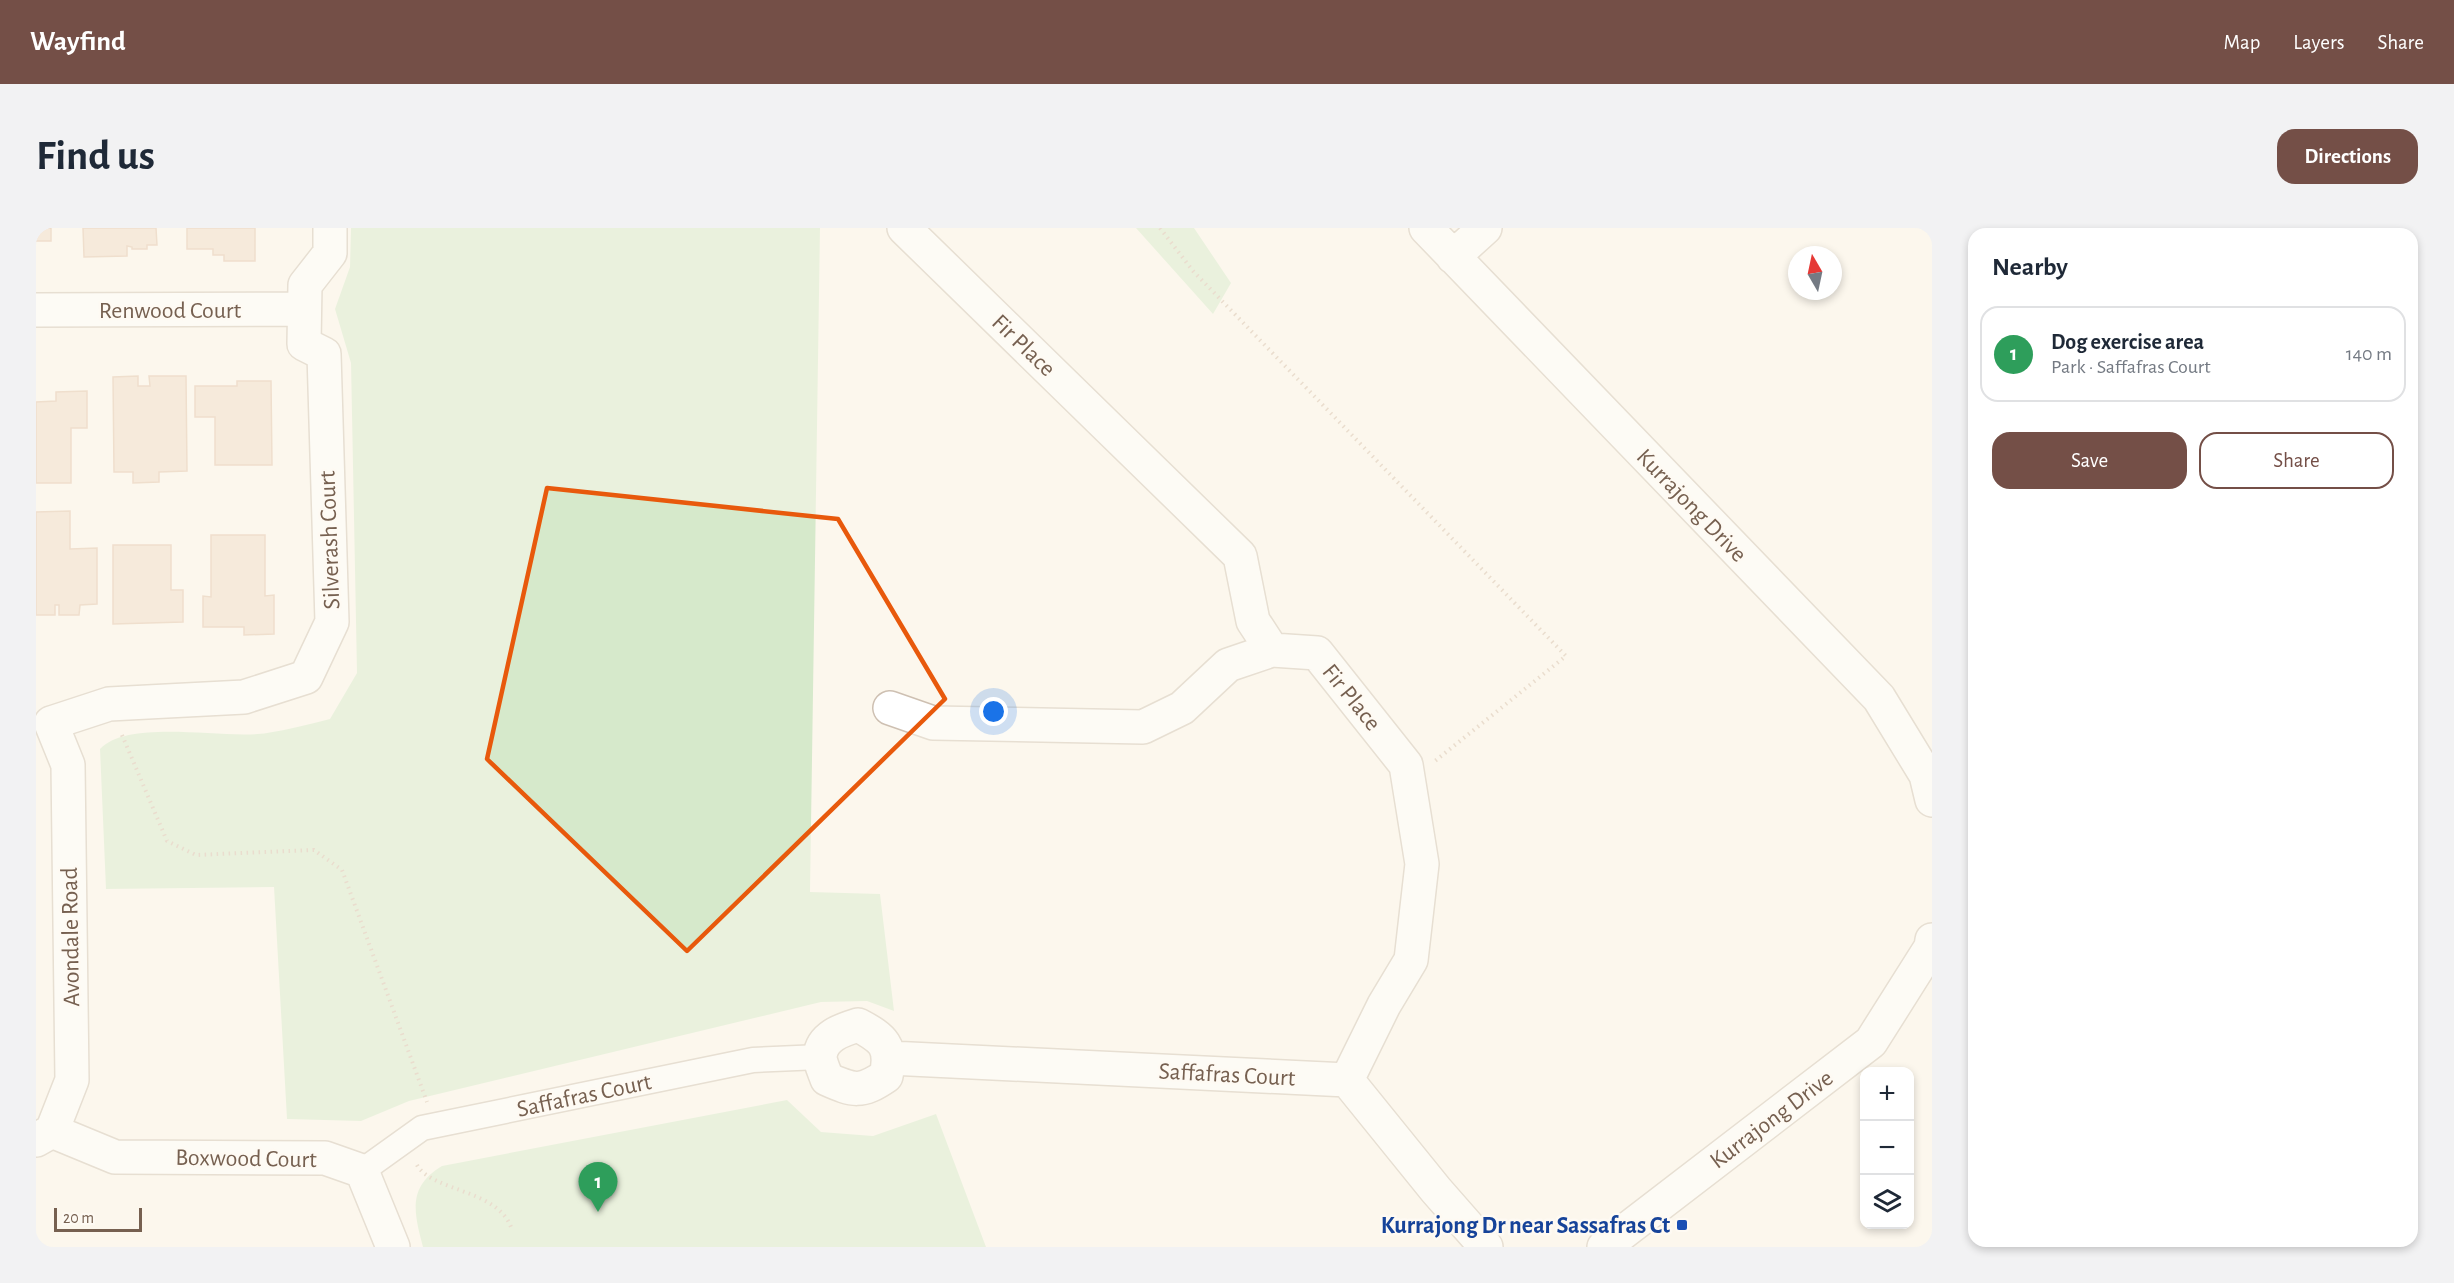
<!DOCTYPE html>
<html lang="en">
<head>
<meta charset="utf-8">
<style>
	body { margin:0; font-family:"Alegreya Sans",sans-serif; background:#f2f2f3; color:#1f2937 }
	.controls { position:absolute; right:18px; bottom:18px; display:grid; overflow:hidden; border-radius:12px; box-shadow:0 3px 9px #0003 }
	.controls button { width:54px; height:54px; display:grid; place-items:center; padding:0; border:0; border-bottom:2px solid #e0e1e3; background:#fff; color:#1f2937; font:30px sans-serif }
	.compass { position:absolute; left:1752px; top:18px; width:54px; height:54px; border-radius:50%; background:#fff; box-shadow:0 3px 9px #0003; rotate:351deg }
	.scale { position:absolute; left:18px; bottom:15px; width:88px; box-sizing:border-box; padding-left:6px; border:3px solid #766050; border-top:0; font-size:16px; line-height:21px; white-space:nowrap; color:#766050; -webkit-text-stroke:4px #fefaf3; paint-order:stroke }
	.you { position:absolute; left:958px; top:484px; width:21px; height:21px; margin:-15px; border:4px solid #fff; border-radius:50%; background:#1a73e8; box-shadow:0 0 0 9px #1a73e833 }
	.badge { display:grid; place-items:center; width:39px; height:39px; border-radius:50%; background:#744f47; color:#fff; font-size:20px; font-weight:700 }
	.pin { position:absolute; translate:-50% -50px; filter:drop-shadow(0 2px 3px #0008) }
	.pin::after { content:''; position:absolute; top:32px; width:21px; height:18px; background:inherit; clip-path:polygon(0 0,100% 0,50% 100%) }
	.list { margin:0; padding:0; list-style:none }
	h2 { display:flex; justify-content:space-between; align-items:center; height:78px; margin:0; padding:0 24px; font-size:26px }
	h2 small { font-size:20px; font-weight:400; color:#747a83 }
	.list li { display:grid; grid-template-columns:39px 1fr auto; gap:18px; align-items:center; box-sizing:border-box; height:96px; margin:0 12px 12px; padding:0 12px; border:2px solid #e0e1e3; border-radius:18px }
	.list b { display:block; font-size:22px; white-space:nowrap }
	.list p { margin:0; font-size:20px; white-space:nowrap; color:#747a83 }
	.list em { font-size:20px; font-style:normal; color:#747a83 }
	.actions { display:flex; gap:12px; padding:18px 24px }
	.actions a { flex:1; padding:14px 0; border:2px solid #744f47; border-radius:18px; text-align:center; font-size:21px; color:#744f47 }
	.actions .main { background:#744f47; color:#fff }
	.icon { flex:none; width:33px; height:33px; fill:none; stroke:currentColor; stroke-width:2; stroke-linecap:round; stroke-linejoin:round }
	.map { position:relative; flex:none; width:1896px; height:1019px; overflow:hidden; border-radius:18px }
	header { display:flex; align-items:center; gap:36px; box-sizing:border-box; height:84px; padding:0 30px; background:#744f47; color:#fff }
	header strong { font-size:28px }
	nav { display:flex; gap:33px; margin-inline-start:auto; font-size:21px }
	.intro { display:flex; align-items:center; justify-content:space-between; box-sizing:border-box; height:144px; padding:0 36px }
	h1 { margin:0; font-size:42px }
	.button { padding:15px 27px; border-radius:18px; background:#744f47; color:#fff; font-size:21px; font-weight:700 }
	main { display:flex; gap:36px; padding:0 36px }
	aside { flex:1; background:#fff; border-radius:18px; box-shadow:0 3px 9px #0003 }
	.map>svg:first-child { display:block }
</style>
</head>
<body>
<header>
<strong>Wayfind</strong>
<nav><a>Map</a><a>Layers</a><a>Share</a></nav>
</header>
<div class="intro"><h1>Find us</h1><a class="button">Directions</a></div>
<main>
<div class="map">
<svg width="1896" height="1019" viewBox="0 0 1896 1019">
	<rect width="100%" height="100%" fill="#fcf7ed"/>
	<path fill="#d6e9cb" d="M315,0H784L774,664L844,666L858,783L831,773L785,774L373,873L325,893L251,891L238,659L70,661L64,521C94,490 189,512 231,505C252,502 273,496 294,491L321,445L315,135L299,81L314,39Z
		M1100,0H1158L1195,55L1177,86Z
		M751,872L785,904L837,908L900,886L950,1019H387C378,985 371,959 406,938Z"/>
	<path fill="#f0d9c6" stroke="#e1c0a7" stroke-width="1.5" d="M0,0H15V13H0Z
		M47,0H120L121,17H111V21H96V19L91,18V28L48,29Z
		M151,0H219V33H188V27H177V21H151Z
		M102,148V158H114L113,148H150L151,243L123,244V254L97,255V244H78L77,149Z
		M201,153H235L236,237H179V189H159V158H201Z
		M51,163V200H35V255H0V174L20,173V164Z
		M34,283V321L61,320V376L44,377L43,387H23V377H19V387H0V284Z
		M175,307H229V368L238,367V406L208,407V399H167V368L175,369Z
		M77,317H135V362H147V394L77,396Z"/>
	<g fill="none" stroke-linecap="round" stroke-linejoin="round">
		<defs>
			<path id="pedestrian" d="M326,943L386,900L717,832L784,829"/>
			<path id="minor" d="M868,0L1204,328L1217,393L1236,422L1281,425L1370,537L1386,636L1375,732L1348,777L1311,852
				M1390,0L1843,470L1890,547L1896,572
				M1417,29L1449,0
				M0,82L268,81
				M854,480L897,495L1107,499L1146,480L1192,437L1236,422
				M15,495L73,476L208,469L270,449L296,394L288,126L268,116L269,57L294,25V0
				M822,797C847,810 857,818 850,848C825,865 818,863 791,851C789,845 784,835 784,828C786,808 806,802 822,797Z
				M854,830L1311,852L1400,962L1450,1019
				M16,903L79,929L289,930L326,943L357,1019
				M0,912L16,903L36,852L32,537L15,495
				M1568,1019L1835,814L1895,719L1896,712"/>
		</defs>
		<use href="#pedestrian" stroke="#cec0b2" stroke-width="27"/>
		<use href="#minor" stroke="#cec0b2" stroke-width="36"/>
		<path stroke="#d5bca8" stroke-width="4" stroke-dasharray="1.5 4.5" stroke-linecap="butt" d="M1124,0L1157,43L1530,428L1399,533
			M86,507L131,613L160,627L278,622L306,642L391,874
			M381,937C396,964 464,961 476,1002"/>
		<use href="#pedestrian" stroke="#fff" stroke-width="24"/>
		<use href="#minor" stroke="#fff" stroke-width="33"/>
	</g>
	<path d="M0 0H1896V1019H0ZM511,260L802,291L909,471L651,723L451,531Z" fill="#fcf7ed" fill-opacity=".55" fill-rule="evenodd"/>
	<path fill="none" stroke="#e8590c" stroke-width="4.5" stroke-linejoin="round" d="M511,260L802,291L909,471L651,723L451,531Z"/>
	<rect fill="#1a4fb4" stroke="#fefaf3" stroke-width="2" x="1640" y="991" width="12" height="12" rx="3"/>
	<g text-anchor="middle" stroke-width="5" stroke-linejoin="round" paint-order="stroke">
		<g font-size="24" fill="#766050" stroke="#fefaf3">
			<text x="134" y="90">Renwood Court</text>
			<text transform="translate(988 117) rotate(44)" y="8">Fir Place</text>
			<text transform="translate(1656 277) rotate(46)" y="8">Kurrajong Drive</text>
			<text transform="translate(293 312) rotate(-92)" y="8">Silverash Court</text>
			<text transform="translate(1316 469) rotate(51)" y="8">Fir Place</text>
			<text transform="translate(34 709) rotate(-91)" y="8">Avondale Road</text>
			<text transform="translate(1191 846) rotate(3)" y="8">Saffafras Court</text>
			<text transform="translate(548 867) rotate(-12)" y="8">Saffafras Court</text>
			<text transform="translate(1735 891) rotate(-37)" y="8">Kurrajong Drive</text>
			<text transform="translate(210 930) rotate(1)" y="8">Boxwood Court</text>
		</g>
		<g font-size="24" font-weight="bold" fill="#164399" stroke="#fefaf3" text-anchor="end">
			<text x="1634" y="1005">Kurrajong Dr near Sassafras Ct</text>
		</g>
	</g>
</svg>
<div class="controls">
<button>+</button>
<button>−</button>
<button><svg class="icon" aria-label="layers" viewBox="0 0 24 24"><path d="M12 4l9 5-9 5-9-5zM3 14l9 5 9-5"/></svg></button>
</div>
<svg class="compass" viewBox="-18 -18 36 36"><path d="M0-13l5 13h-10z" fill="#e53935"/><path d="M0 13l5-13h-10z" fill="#747a83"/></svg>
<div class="scale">20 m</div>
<div class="you"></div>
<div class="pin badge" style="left:562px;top:984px;background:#2e9e5b">1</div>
</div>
<aside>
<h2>Nearby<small></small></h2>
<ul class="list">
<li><span class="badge" style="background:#2e9e5b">1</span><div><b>Dog exercise area</b><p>Park · Saffafras Court</p></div><em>140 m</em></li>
</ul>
<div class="actions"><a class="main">Save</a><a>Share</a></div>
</aside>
</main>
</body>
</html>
